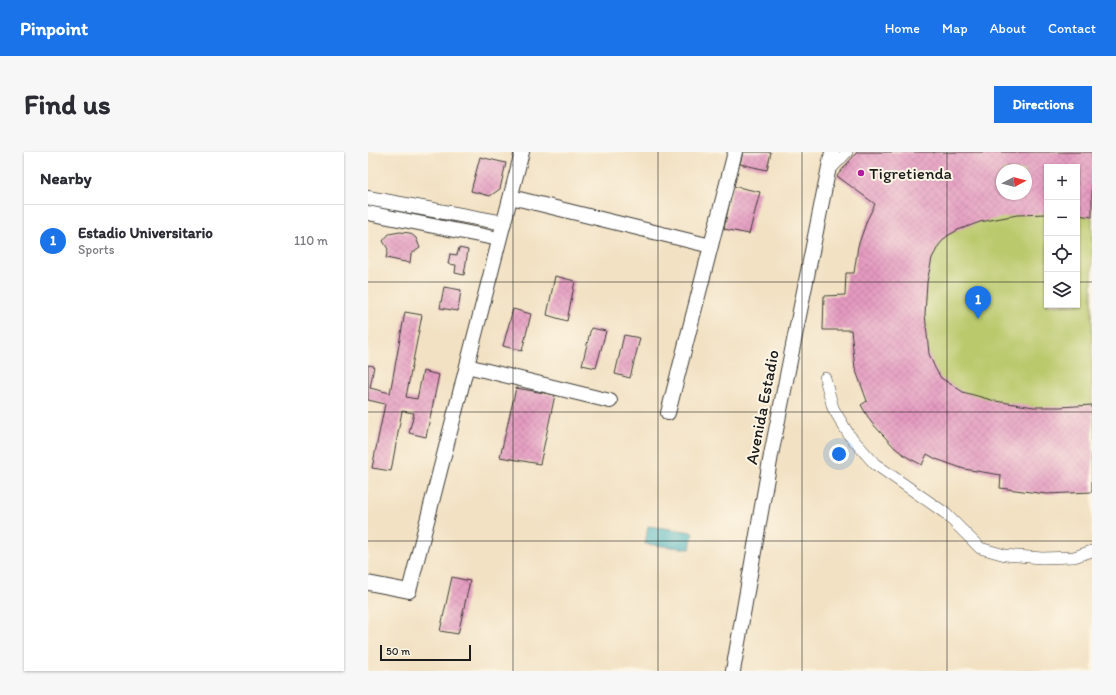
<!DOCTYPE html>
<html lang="en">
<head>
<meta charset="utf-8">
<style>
	body { margin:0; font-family:Itim,sans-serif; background:#f7f7f7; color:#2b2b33 }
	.controls { position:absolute; right:12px; top:12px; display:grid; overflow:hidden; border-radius:0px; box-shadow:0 1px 3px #0004 }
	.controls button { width:36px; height:36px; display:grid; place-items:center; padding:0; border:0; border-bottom:1px solid #e1e1e2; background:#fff; color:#2b2b33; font:20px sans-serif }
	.compass { position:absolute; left:628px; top:12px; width:36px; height:36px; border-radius:50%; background:#fff; box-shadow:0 1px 3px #0004; rotate:83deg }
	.scale { position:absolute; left:12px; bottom:10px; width:91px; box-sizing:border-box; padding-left:4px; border:2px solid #1c1c1c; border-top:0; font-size:11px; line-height:14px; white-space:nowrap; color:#1c1c1c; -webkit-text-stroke:3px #fcf5e5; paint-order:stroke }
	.you { position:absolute; left:471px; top:302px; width:14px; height:14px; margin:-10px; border:3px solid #fff; border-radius:50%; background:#1a73e8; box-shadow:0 0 0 6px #1a73e833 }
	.badge { display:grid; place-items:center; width:26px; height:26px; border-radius:50%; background:#1a73e8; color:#fff; font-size:13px; font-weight:700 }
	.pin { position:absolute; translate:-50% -33px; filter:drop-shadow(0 1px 2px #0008) }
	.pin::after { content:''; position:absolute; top:21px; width:14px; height:12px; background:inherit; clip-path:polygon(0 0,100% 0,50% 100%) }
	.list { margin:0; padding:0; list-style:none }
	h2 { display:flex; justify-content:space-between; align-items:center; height:52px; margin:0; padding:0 16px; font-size:17px }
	h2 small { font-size:13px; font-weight:400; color:#7c7c81 }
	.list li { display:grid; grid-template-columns:26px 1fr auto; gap:12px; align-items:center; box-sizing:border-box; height:72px; padding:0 16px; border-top:1px solid #e1e1e2 }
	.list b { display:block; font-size:15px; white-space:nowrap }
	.list p { margin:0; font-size:13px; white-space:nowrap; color:#7c7c81 }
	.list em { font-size:13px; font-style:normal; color:#7c7c81 }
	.icon { flex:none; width:22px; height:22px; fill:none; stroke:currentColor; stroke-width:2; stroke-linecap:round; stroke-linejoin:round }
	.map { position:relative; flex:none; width:724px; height:519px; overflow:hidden; border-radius:0px }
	header { display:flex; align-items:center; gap:24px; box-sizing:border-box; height:56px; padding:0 20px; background:#1a73e8; color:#fff }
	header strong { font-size:19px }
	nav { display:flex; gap:22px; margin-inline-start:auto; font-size:14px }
	.intro { display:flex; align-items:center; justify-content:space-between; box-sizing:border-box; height:96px; padding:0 24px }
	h1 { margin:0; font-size:28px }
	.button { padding:10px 18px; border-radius:0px; background:#1a73e8; color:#fff; font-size:14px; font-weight:700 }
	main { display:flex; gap:24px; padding:0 24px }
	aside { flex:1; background:#fff; border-radius:0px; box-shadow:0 1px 3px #0004 }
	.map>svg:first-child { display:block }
</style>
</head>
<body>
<header>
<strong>Pinpoint</strong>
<nav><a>Home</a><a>Map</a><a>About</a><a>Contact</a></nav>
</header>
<div class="intro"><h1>Find us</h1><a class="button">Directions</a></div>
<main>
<aside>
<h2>Nearby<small></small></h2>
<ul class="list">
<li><span class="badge">1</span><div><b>Estadio Universitario</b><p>Sports</p></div><em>110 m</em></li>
</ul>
</aside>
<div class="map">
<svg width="724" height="519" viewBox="0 0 724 519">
	<defs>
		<pattern id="building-cross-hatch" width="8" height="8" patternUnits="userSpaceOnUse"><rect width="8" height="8" fill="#e499c0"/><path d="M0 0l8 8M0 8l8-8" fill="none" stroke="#c383a4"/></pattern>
	</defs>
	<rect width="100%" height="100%" fill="#fcf5e5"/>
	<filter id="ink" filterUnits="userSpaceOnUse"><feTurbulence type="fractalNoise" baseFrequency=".025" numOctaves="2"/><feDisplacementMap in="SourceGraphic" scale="8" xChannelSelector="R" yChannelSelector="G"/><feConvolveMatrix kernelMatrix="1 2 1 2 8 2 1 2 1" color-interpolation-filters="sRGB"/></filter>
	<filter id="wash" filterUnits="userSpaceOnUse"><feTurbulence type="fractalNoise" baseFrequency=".012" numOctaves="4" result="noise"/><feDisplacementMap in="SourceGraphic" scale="16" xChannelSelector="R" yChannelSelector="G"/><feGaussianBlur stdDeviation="0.9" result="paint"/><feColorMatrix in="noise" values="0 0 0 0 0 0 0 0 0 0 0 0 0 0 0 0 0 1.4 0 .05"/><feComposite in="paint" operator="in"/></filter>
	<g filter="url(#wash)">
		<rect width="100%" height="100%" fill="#f2e1c3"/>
		<path fill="#bac96c" stroke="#6b7244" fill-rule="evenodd" d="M724,0V314L603,307L506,82L533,35ZM679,15H709V153H679ZM634,18H658V42H634Z"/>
		<path fill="#42b1bd" stroke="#2f666c" d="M280,374L325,380L322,397L277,392Z"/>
		<g id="blocks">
			<path fill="url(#building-cross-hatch)" fill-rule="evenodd" d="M375,0H403L399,18L372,12Z
				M489,0H565V1L568,0H724V65L709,63V15H679V62L649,63L612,70L590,78L579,84L571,93L564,106L559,130L557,162L561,202L567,216L573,226L595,240L627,249L666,255H692L724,253V340L678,342L632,336L633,323L596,317L568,307L559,302L554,313L539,305L527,296L503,270L493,253L499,249L487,216L483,178H455L456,144L477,143L478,121H486L490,94L499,68L507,52L469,24ZM634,18H658V42H634Z
				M112,5L138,11L132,37L122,44L103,39Z
				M365,34L392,40L381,82L356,77Z
				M32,80L42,81L48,86L52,96L43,102L42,111L18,106L20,97L15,89L21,82Z
				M91,96L100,98L96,123L87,121L88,113L80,112L82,102L89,103Z
				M187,124L207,129L199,169L179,163Z
				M76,135L93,138L90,159L72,156Z
				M145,157L163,162L154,199L135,194Z
				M37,160L54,163L38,245L49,247L55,219L71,223L58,285L41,281L46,261L34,259L23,319L4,316L17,252L0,248V213L6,214L2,236L22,241Z
				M223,176L238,179L228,216L214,213Z
				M256,183L272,186L262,226L247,222Z
				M148,236L187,243L172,312L132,305Z
				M84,425L102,429L90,482L72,479Z"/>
		</g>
	</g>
	<g filter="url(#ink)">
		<use href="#blocks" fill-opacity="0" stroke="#3c3a35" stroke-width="1"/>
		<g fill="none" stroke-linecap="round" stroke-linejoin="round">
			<defs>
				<path id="pedestrian" d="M460,20L479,0
					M457,226L465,256L481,283L489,292L507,312L577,361L612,396L637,403L674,406L706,405L724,399"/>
				<path id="minor" d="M143,45L343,94
					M0,46L136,71
					M0,61L131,87
					M99,214L242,249
					M300,261L367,0
					M0,431L41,439L154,0
					M365,519L403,303L464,0"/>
			</defs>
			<use href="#pedestrian" stroke="#3c3a35" stroke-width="12"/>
			<use href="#minor" stroke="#3c3a35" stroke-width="16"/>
			<use href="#pedestrian" stroke="#fff" stroke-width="11"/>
			<use href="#minor" stroke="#fff" stroke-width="14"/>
		</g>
	</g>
	<path fill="none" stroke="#1c1c1c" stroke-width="1" stroke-opacity="0.55" d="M145,0V519M290,0V519M434,0V519M579,0V519M0,130H679M709,130H724M0,260H724M0,389H724"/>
	<circle fill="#b5179e" stroke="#fcf5e5" stroke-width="1.5" cx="493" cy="21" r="4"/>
	<g text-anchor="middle" stroke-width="4" stroke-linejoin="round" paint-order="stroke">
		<g font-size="17" fill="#1c1c1c" stroke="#fcf5e5" text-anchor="start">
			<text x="501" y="27">Tigretienda</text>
		</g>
		<g font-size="17" fill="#1c1c1c" stroke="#fcf5e5">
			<text transform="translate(394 255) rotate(-79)" y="6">Avenida Estadio</text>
		</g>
	</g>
</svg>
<div class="controls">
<button>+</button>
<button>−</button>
<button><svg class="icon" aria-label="locate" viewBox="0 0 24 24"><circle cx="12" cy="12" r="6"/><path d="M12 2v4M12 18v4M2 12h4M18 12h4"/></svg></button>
<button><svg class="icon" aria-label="layers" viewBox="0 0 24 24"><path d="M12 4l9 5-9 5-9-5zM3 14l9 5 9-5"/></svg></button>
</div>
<svg class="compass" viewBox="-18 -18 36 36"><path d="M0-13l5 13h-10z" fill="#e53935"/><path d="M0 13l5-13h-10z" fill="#7c7c81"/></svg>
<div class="scale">50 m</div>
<div class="you"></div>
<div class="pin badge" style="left:610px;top:167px">1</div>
</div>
</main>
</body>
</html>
